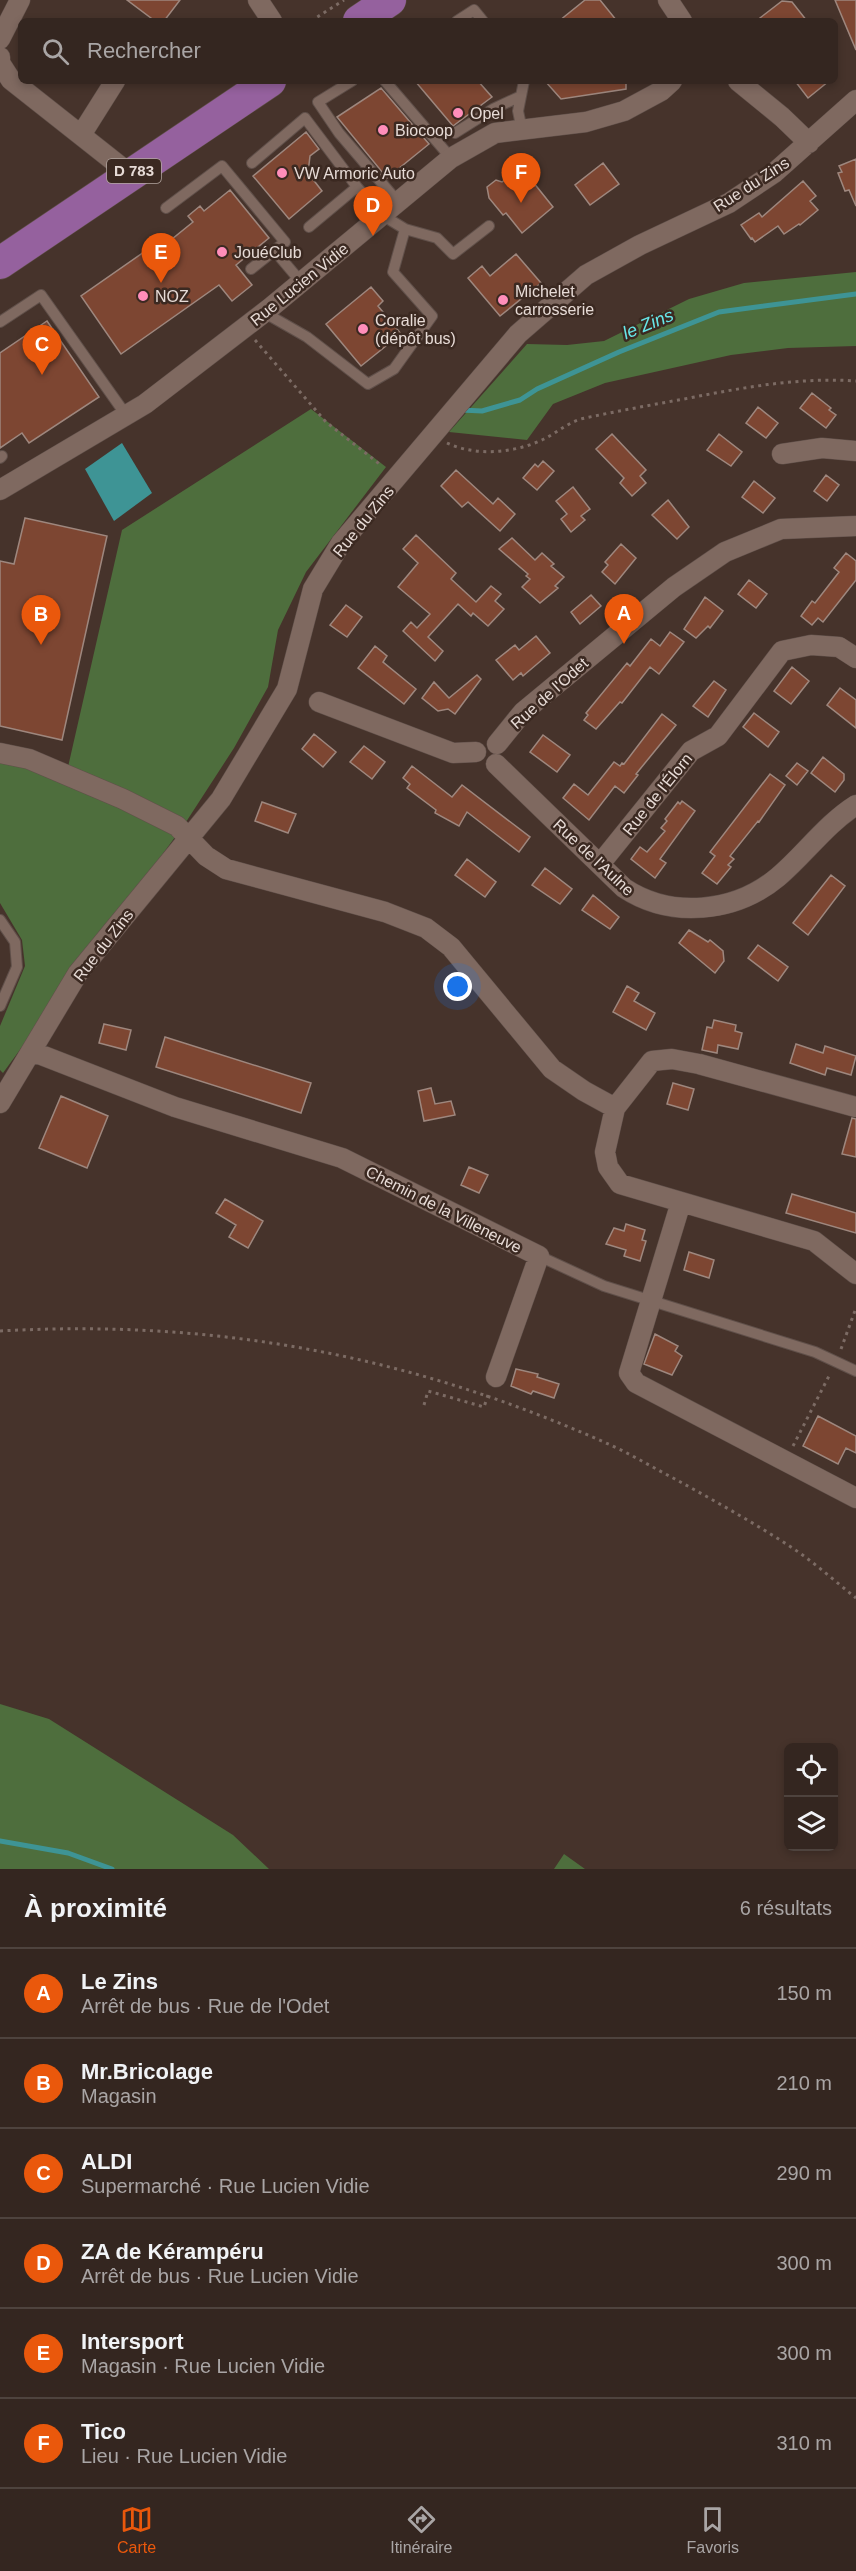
<!DOCTYPE html>
<html lang="fr">
<head>
<meta charset="utf-8">
<style>
	body { margin:0; font-family:Helvetica,sans-serif; background:#3f322d; color:#f1f3f6 }
	.controls { position:absolute; right:18px; bottom:18px; display:grid; overflow:hidden; border-radius:9px; box-shadow:0 3px 9px #0003 }
	.controls button { width:54px; height:54px; display:grid; place-items:center; padding:0; border:0; border-bottom:2px solid #4e433e; background:#342620; color:#f1f3f6; font:30px sans-serif }
	.you { position:absolute; left:458px; top:987px; width:21px; height:21px; margin:-15px; border:4px solid #fff; border-radius:50%; background:#1a73e8; box-shadow:0 0 0 9px #1a73e833 }
	.badge { display:grid; place-items:center; width:39px; height:39px; border-radius:50%; background:#ea580c; color:#fff; font-size:20px; font-weight:700 }
	.pin { position:absolute; translate:-50% -50px; filter:drop-shadow(0 2px 3px #0008) }
	.pin::after { content:''; position:absolute; top:32px; width:21px; height:18px; background:inherit; clip-path:polygon(0 0,100% 0,50% 100%) }
	.list { margin:0; padding:0; list-style:none }
	h2 { display:flex; justify-content:space-between; align-items:center; height:78px; margin:0; padding:0 24px; font-size:26px }
	h2 small { font-size:20px; font-weight:400; color:#a9a5a5 }
	.list li { display:grid; grid-template-columns:39px 1fr auto; gap:18px; align-items:center; box-sizing:border-box; height:90px; padding:0 24px; border-top:2px solid #4e433e }
	.list b { display:block; font-size:22px; white-space:nowrap }
	.list p { margin:0; font-size:20px; white-space:nowrap; color:#a9a5a5 }
	.list em { font-size:20px; font-style:normal; color:#a9a5a5 }
	.icon { flex:none; width:33px; height:33px; fill:none; stroke:currentColor; stroke-width:2; stroke-linecap:round; stroke-linejoin:round }
	.map { position:relative; flex:none; width:856px; height:1869px; overflow:hidden }
	.search { position:absolute; background:#342620; box-shadow:0 3px 9px #0003; left:18px; right:18px; top:18px; height:66px; display:flex; align-items:center; gap:15px; box-sizing:border-box; padding:0 21px; border-radius:9px; color:#a9a5a5; font-size:22px }
	.sheet { height:618px; background:#342620 }
	nav { display:flex; justify-content:space-around; align-items:center; box-sizing:border-box; height:84px; border-top:2px solid #4e433e; background:#342620; font-size:16px; color:#a9a5a5 }
	nav a { display:grid; justify-items:center; gap:3px }
	nav .on { color:#ea580c }
	.map>svg:first-child { display:block }
</style>
</head>
<body>
<div class="map">
<svg width="856" height="1869" viewBox="0 0 856 1869">
	<rect width="100%" height="100%" fill="#46332b"/>
	<path fill="#4e6e3d" d="M856,272V346L788,348L731,355L605,383L553,404L527,440L449,432L527,344L567,345L604,341L689,299L744,283Z
		M311,409L386,467L306,572L278,630L268,687L234,748L186,822L3,1073L0,1070V1026L25,966L22,940L0,903V744L68,767L122,530Z
		M0,1704L49,1719L233,1835L269,1869H0Z
		M564,1854L585,1869H554Z"/>
	<path fill="#3e9495" d="M122,443L152,493L114,521L85,469Z"/>
	<g fill="none" stroke-linecap="round" stroke-linejoin="round">
		<path stroke="#3e9495" stroke-width="5" d="M461,410L482,411L520,400L537,389L619,352L719,312L856,294
			M0,1841L68,1853L112,1869"/>
	</g>
	<path fill="#7d4632" stroke="#9e877e" stroke-width="1.5" d="M127,0H180L164,21H155Z
		M585,0H600L617,21H559Z
		M835,0H856V50Z
		M782,1L792,2L807,21H756Z
		M415,81H478L492,97L453,126Z
		M545,81H626V89L561,99Z
		M795,81H829L808,98Z
		M381,88L429,144L387,178L337,117Z
		M306,132L319,149L310,156L308,173L322,191L289,219L253,176Z
		M856,159V206L849,190L845,191L838,173L842,172L839,166Z
		M603,163L619,184L590,205L575,185Z
		M521,167L553,207L522,233L506,213L503,215L489,198L487,187L496,180L502,182Z
		M803,181L816,196L810,201L818,210L800,225L799,224L784,234L778,226L755,242L752,238L751,239L741,225L759,213L762,217Z
		M230,190L269,238L236,265L252,285L232,301L219,285L121,354L81,296L164,238L167,243L193,222L188,216L200,206L204,211Z
		M516,254L541,283L500,316L468,278L482,266L490,276Z
		M371,287L383,301L378,306L401,334L361,366L326,324Z
		M47,321L99,397L29,443L22,433L0,448V353Z
		M812,393L831,408L829,410L836,415L826,428L800,408Z
		M758,407L778,423L766,438L746,423Z
		M612,434L646,470L640,476L646,483L632,496L620,483L624,478L596,449Z
		M719,434L742,452L731,466L707,450Z
		M543,461L554,471L537,490L523,478L535,464L538,467Z
		M456,470L493,504L498,498L515,514L500,531L468,502L462,507L441,486Z
		M826,475L839,485L827,501L814,491Z
		M754,481L775,498L763,513L742,497Z
		M573,487L590,509L581,516L585,520L571,532L561,519L567,514L556,501Z
		M668,500L689,527L677,539L652,515Z
		M25,518L107,536L62,740L0,726V561L14,564Z
		M416,535L456,573L451,579L476,602L491,586L501,594L495,601L504,609L488,626L473,613L471,616L458,604L428,637L443,651L435,661L403,631L411,622L417,628L430,614L398,587L418,563L403,549Z
		M512,538L535,560L542,553L554,564L551,566L564,577L555,586L558,588L540,603L522,587L530,579L526,576L528,574L499,549Z
		M621,544L636,558L615,584L602,572L608,565L605,562Z
		M846,553L856,561V580L823,622L818,618L812,625L801,616L812,601L815,603L839,572L834,568Z
		M749,580L767,594L756,608L738,594Z
		M591,595L601,606L580,624L571,612Z
		M705,597L723,611L710,628L708,626L696,638L684,629Z
		M346,605L362,617L347,637L330,625Z
		M670,632L684,642L659,674L650,667L622,703L620,702L596,729L584,720L588,715L586,713L627,663L630,666L651,639L660,646Z
		M536,636L550,653L523,676L521,673L513,680L496,660L515,645L519,650Z
		M375,646L387,656L383,662L416,689L404,704L358,668Z
		M792,667L809,681L791,704L774,691Z
		M477,675L481,679L455,714L448,709L438,711L422,698L434,682L449,698Z
		M714,681L726,690L708,717L693,706Z
		M840,688L856,700V728L827,705Z
		M754,713L779,732L768,747L743,727Z
		M662,714L676,725L636,774L638,775L624,793L615,786L589,820L563,798L574,784L588,795L614,762L620,766L622,763L624,764Z
		M314,734L336,752L323,767L302,749Z
		M543,735L570,755L557,772L530,752Z
		M364,746L385,762L372,779L350,762Z
		M823,757L844,774V780L835,792L811,773Z
		M797,763L808,771L797,785L786,776Z
		M412,766L452,797L462,785L530,837L519,852L467,812L459,826L435,813L436,810L407,788L410,784L403,778Z
		M770,774L785,785L759,822L758,821L730,856L734,859L728,865L731,867L717,884L702,873L715,856L710,852Z
		M682,801L695,811L660,859L666,863L655,878L631,859L640,847L647,852L665,831L661,828L667,821L665,819L678,802L680,804Z
		M262,802L296,814L288,833L255,821Z
		M467,859L496,882L485,897L455,875Z
		M545,868L572,889L560,904L532,885Z
		M831,875L845,886L808,935L793,923Z
		M593,895L619,917L610,929L582,910Z
		M689,930L708,942L710,940L723,951L724,961L715,973L679,943Z
		M758,945L788,967L778,981L748,958Z
		M627,986L639,993L634,1001L655,1013L646,1030L613,1012Z
		M714,1020L736,1025L735,1031L742,1033L738,1049L718,1045L717,1053L702,1050L707,1027L712,1028Z
		M104,1024L131,1030L126,1050L99,1043Z
		M165,1037L311,1083L301,1113L156,1067Z
		M796,1044L823,1053L825,1046L856,1056L851,1075L827,1068L825,1075L790,1063Z
		M673,1083L694,1089L688,1110L667,1104Z
		M431,1088L435,1104L451,1101L455,1115L424,1121L418,1091Z
		M61,1096L108,1116L87,1168L39,1148Z
		M852,1118L856,1119V1157L842,1154Z
		M469,1167L488,1175L479,1193L461,1185Z
		M792,1194L856,1213V1233L786,1213Z
		M225,1199L263,1221L248,1248L229,1237L236,1225L216,1213Z
		M626,1224L645,1230L642,1240L646,1241L640,1261L624,1256L626,1250L606,1244L614,1228L624,1231Z
		M689,1252L714,1260L709,1278L684,1270Z
		M655,1334L678,1346L675,1351L682,1356L672,1375L644,1364Z
		M516,1369L538,1374L537,1377L559,1384L554,1398L533,1391L531,1394L511,1386Z
		M818,1416L856,1436V1453L846,1448L838,1464L803,1446Z"/>
	<g fill="none" stroke-linecap="round" stroke-linejoin="round">
		<defs>
			<path id="lane" d="M457,21L474,10L483,21
				M352,81L318,102L339,133L398,202
				M385,81L451,158
				M522,130L518,111L524,81
				M455,133L493,109L521,96
				M252,163L305,118L357,187
				M166,208L222,166L285,242L251,269
				M405,229L437,238L453,254L489,226
				M274,250L301,282
				M265,313L307,337L368,384L394,369L432,316L393,272L405,229L382,215L357,187L309,227
				M0,322L41,295L126,415
				M0,458L2,456
				M0,920L15,942L17,967L0,1006
				M539,1256L604,1286L815,1352L856,1371"/>
			<path id="street" d="M258,0L272,21
				M668,0L682,21
				M0,39L20,0
				M0,57V63L11,80L130,174
				M738,81L782,117L809,143
				M81,135L115,81
				M782,454L822,448L856,451
				M0,490L145,404L270,308L451,158L495,133L586,122L624,111L661,91L672,81
				M319,702L453,753L476,752
				M497,744L523,712L674,587L725,552L781,529L856,526
				M0,753L29,759L123,799L177,826L206,856L226,869L385,912L426,928L451,947L552,1069L584,1091L615,1108
				M496,764L624,888C671,919 735,913 778,877C805,854 826,824 856,805
				M600,864L691,751L718,736L782,651L811,645L839,647L856,658
				M31,1051L175,1107L342,1158L539,1256L496,1377
				M0,1103L78,973L221,799L287,689L313,589L341,543L518,334L586,275L640,245L729,203L774,173L856,100
				M856,1107L699,1064L672,1059L652,1061L615,1108L605,1152L608,1167L620,1184L814,1241L856,1274
				M681,1202L629,1373L636,1383L856,1498"/>
			<path id="primary" d="M359,21L390,0
				M0,263L270,81"/>
		</defs>
		<use href="#lane" stroke="#60504a" stroke-width="12"/>
		<use href="#street" stroke="#60504a" stroke-width="21"/>
		<use href="#primary" stroke="#60504a" stroke-width="33"/>
		<path stroke="#7c6b64" stroke-width="3" stroke-dasharray="3 4.5" stroke-linecap="butt" d="M311,21L344,0
			M255,340L326,422L382,466
			M447,443C477,457 515,453 544,439C558,432 570,421 585,418C618,411 651,405 684,399C741,388 797,377 856,381
			M0,1331C215,1319 409,1355 606,1443C629,1453 652,1467 675,1479C715,1501 756,1524 794,1549C816,1564 836,1582 856,1598
			M841,1349L856,1308
			M424,1405L428,1391L484,1407L488,1395
			M793,1446L830,1374"/>
		<use href="#lane" stroke="#7f6960" stroke-width="10"/>
		<use href="#street" stroke="#7f6960" stroke-width="20"/>
		<use href="#primary" stroke="#95619e" stroke-width="32"/>
	</g>
	<g fill="#ff8eba" stroke="#3b2921" stroke-width="2">
		<circle cx="458" cy="113" r="6"/>
		<circle cx="383" cy="130" r="6"/>
		<circle cx="282" cy="173" r="6"/>
		<circle cx="222" cy="252" r="6"/>
		<circle cx="143" cy="296" r="6"/>
		<circle cx="503" cy="300" r="6"/>
		<circle cx="363" cy="329" r="6"/>
	</g>
	<g text-anchor="middle" stroke-width="5" stroke-linejoin="round" paint-order="stroke">
		<rect fill="#3b2921" stroke="#b3a6a0" stroke-width="1.5" x="107" y="159" width="54" height="24" rx="4.5"/>
		<g font-size="15" font-weight="bold" fill="#e7dbd6">
			<text x="134" y="176">D 783</text>
		</g>
		<g font-size="16" fill="#e7dbd6" stroke="#3b2921" text-anchor="start">
			<text x="470" y="119">Opel</text>
			<text x="395" y="136">Biocoop</text>
			<text x="294" y="179">VW Armoric Auto</text>
			<text x="234" y="258">JouéClub</text>
			<text x="515" y="297">Michelet<tspan x="515" dy="18">carrosserie</tspan></text>
			<text x="155" y="302">NOZ</text>
			<text x="375" y="326">Coralie<tspan x="375" dy="18">(dépôt bus)</tspan></text>
		</g>
		<g font-size="16" fill="#e7dbd6" stroke="#3b2921">
			<text transform="translate(751 184) rotate(-33)" y="6">Rue du Zins</text>
			<text transform="translate(299 284) rotate(-39)" y="6">Rue Lucien Vidie</text>
			<text transform="translate(363 521) rotate(-51)" y="6">Rue du Zins</text>
			<text transform="translate(549 693) rotate(-42)" y="6">Rue de l'Odet</text>
			<text transform="translate(657 794) rotate(-51)" y="6">Rue de l'Élorn</text>
			<text transform="translate(594 857) rotate(43)" y="6">Rue de l'Aulne</text>
			<text transform="translate(103 945) rotate(-52)" y="6">Rue du Zins</text>
			<text transform="translate(444 1209) rotate(27)" y="6">Chemin de la Villeneuve</text>
		</g>
		<g font-size="18" font-style="italic" fill="#67e6e8" stroke="#3b2921">
			<text transform="translate(648 324) rotate(-22)" y="6">le Zins</text>
		</g>
	</g>
</svg>
<div class="controls">
<button><svg class="icon" aria-label="locate" viewBox="0 0 24 24"><circle cx="12" cy="12" r="6"/><path d="M12 2v4M12 18v4M2 12h4M18 12h4"/></svg></button>
<button><svg class="icon" aria-label="layers" viewBox="0 0 24 24"><path d="M12 4l9 5-9 5-9-5zM3 14l9 5 9-5"/></svg></button>
</div>
<div class="you"></div>
<div class="pin badge" style="left:624px;top:644px">A</div>
<div class="pin badge" style="left:41px;top:645px">B</div>
<div class="pin badge" style="left:42px;top:375px">C</div>
<div class="pin badge" style="left:373px;top:236px">D</div>
<div class="pin badge" style="left:161px;top:283px">E</div>
<div class="pin badge" style="left:521px;top:203px">F</div>
<div class="search"><svg class="icon" aria-label="search" viewBox="0 0 24 24"><circle cx="10" cy="10" r="6"/><path d="M15 15l6 6"/></svg>Rechercher</div>
</div>
<section class="sheet">
<h2>À proximité<small>6 résultats</small></h2>
<ul class="list">
<li><span class="badge">A</span><div><b>Le Zins</b><p>Arrêt de bus · Rue de l'Odet</p></div><em>150 m</em></li>
<li><span class="badge">B</span><div><b>Mr.Bricolage</b><p>Magasin</p></div><em>210 m</em></li>
<li><span class="badge">C</span><div><b>ALDI</b><p>Supermarché · Rue Lucien Vidie</p></div><em>290 m</em></li>
<li><span class="badge">D</span><div><b>ZA de Kérampéru</b><p>Arrêt de bus · Rue Lucien Vidie</p></div><em>300 m</em></li>
<li><span class="badge">E</span><div><b>Intersport</b><p>Magasin · Rue Lucien Vidie</p></div><em>300 m</em></li>
<li><span class="badge">F</span><div><b>Tico</b><p>Lieu · Rue Lucien Vidie</p></div><em>310 m</em></li>
</ul>
</section>
<nav>
<a class="on"><svg class="icon" aria-label="map" viewBox="0 0 24 24"><path d="M3 6l6-2 6 2 6-2v14l-6 2-6-2-6 2zM9 4v14M15 6v14"/></svg>Carte</a>
<a><svg class="icon" aria-label="directions" viewBox="0 0 24 24"><path d="M12 3l9 9-9 9-9-9zM9 14v-3h6M13 9l2 2-2 2"/></svg>Itinéraire</a>
<a><svg class="icon" aria-label="saved" viewBox="0 0 24 24"><path d="M7 4h10v16l-5-4-5 4z"/></svg>Favoris</a>
</nav>
</body>
</html>
